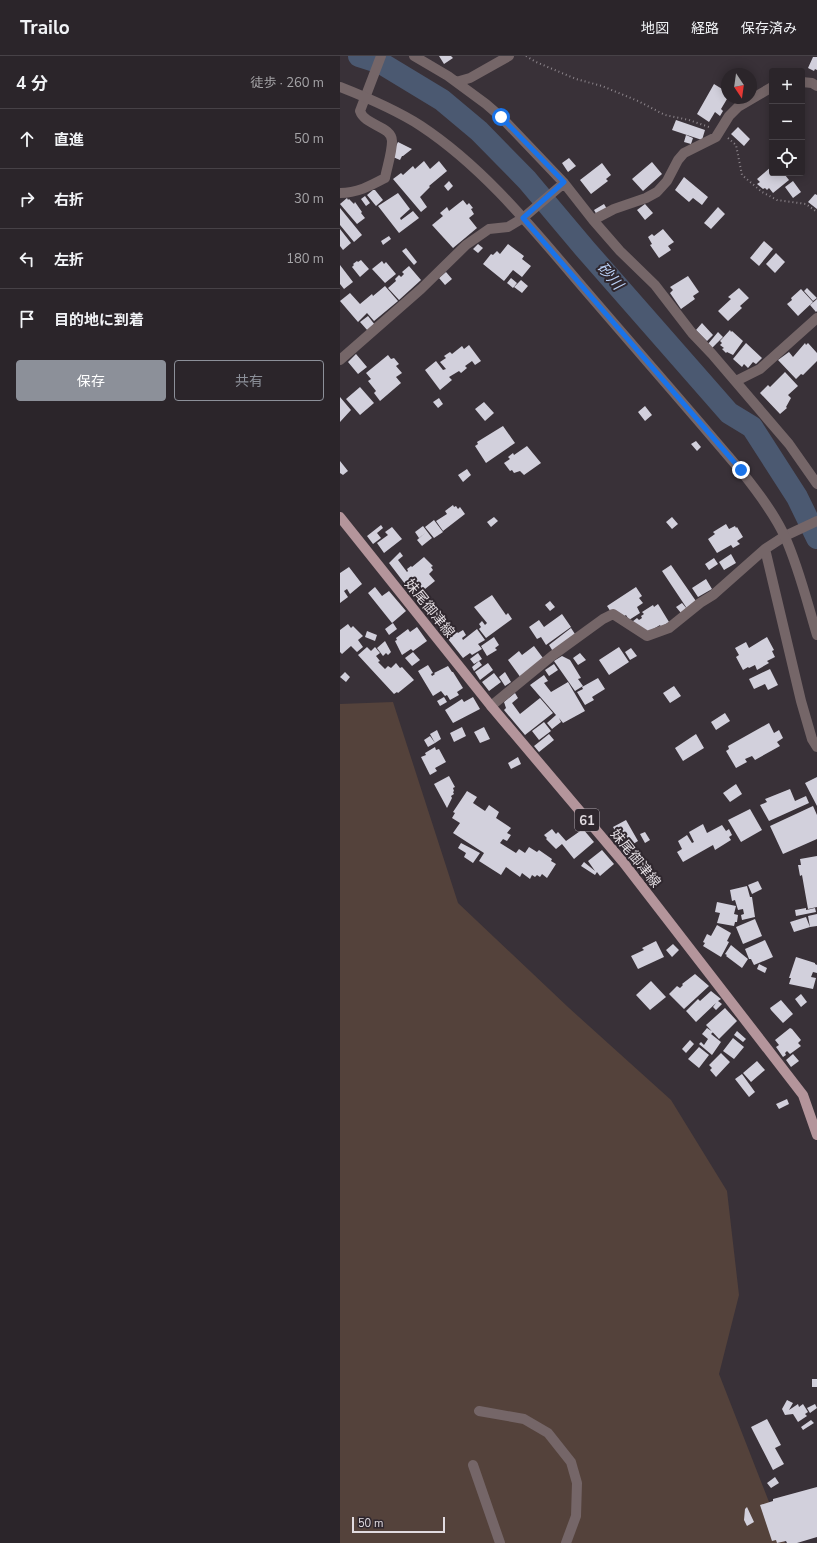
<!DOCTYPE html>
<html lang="ja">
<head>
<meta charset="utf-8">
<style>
	body { margin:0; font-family:"Nunito Sans","Noto Sans JP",sans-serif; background:#373136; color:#f1f3f6 }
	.controls { position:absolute; right:12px; top:12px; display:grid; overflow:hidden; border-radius:4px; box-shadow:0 2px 10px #0003 }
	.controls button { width:36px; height:36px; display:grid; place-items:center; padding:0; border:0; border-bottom:1px solid #474247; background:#2b252a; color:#f1f3f6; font:20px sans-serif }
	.compass { position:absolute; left:381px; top:12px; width:36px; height:36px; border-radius:50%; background:#2b252a; box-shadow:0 2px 10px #0003; rotate:167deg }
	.scale { position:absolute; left:12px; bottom:10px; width:93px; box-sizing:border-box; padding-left:4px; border:2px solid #e1dbe0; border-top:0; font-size:11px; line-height:14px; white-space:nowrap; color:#e1dbe0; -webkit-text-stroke:3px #2f272e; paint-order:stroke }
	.stop { position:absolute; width:12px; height:12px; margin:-9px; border:3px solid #1a73e8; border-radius:50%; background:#fff }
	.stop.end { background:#1a73e8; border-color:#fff; box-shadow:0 1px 4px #0008 }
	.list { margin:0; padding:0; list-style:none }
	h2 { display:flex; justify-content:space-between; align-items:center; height:52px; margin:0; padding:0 16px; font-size:17px }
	h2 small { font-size:13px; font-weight:400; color:#a6a5a8 }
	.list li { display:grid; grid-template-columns:26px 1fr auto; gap:12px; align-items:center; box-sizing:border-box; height:60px; padding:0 16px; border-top:1px solid #474247 }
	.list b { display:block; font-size:15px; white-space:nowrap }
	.list em { font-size:13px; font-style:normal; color:#a6a5a8 }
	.actions { display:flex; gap:8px; padding:12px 16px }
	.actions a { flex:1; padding:9px 0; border:1px solid #8c9099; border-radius:4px; text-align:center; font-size:14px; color:#8c9099 }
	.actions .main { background:#8c9099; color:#fff }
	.icon { flex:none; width:22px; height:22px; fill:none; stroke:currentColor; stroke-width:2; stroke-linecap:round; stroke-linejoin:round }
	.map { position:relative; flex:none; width:477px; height:1487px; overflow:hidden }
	header { display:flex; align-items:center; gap:24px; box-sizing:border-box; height:56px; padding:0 20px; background:#2b252a; border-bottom:1px solid #474247 }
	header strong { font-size:19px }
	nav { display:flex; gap:22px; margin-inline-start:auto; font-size:14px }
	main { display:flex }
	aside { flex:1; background:#2b252a }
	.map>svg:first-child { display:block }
</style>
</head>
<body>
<header>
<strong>Trailo</strong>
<nav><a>地図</a><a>経路</a><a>保存済み</a></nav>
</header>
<main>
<aside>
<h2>4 分<small>徒歩 · 260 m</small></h2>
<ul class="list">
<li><svg class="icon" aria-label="ahead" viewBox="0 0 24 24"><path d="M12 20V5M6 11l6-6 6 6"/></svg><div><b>直進</b></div><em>50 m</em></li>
<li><svg class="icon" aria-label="right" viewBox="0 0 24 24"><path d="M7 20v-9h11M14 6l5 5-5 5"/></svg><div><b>右折</b></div><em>30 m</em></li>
<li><svg class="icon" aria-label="left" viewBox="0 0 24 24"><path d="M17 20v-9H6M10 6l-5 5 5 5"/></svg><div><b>左折</b></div><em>180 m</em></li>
<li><svg class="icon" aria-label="arrive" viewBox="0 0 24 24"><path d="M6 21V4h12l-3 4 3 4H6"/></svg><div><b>目的地に到着</b></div></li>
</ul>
<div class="actions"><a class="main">保存</a><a>共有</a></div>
</aside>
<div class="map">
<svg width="477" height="1487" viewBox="0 0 477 1487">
	<rect width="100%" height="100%" fill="#393138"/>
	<path fill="#54423b" d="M53,646L118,847L229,952L331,1044L387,1135L399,1239L379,1318L445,1487H0V648Z"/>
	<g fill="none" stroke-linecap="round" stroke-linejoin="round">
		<path stroke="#4b5971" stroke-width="3.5" d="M475,477L477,476"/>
		<path stroke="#4b5971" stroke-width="22" d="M19,0L41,7L102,44L139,75L187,124L246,194L389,357L412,371L457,441L477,482"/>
	</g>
	<path fill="#d2d0dc" d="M99,0H111L113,2L104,8Z
		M473,1H477V14L475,13L474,15L468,12Z
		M374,28L387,36V43L381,53L383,55L380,60L375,56L369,66L357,58Z
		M336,64L365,74L362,84L332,74Z
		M398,71L410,83L404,90L391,78Z
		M346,79L353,82L351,88L344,86Z
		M58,86L72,93L63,100H62L60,104L53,101V96Z
		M229,102L236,110L228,116L222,107Z
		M84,105L90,113L99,105L107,115L89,130L90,131L80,141L87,151L81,156L53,123L61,117L63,119L73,110L75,113Z
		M312,106L322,118L303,135L292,123Z
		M262,107L271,119L266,123L268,125L251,138L240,124Z
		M432,110V117H447L445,119L449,124L433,137L429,132L427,134L425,132L423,133L417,128L420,126L417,123Z
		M344,121L368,141L362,149L353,142L349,146L335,134Z
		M109,125L113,130L108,135L104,130Z
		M453,125L461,136L453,142L445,131Z
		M33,134H35L43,144L36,150L27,139Z
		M58,137L70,153L60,162L61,164L73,155L79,162L59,177L38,150Z
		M475,138L477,139V153L468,146Z
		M25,140L30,147L26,150L21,143Z
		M7,142L8,144L9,143L14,148L15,146L22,156L21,157L25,162L17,168L0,148Z
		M123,144L127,149L129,147L133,152L131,153L134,158L129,162L137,172L113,192L92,169L103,160L100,157L107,151L109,155Z
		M264,148L267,153L257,159L254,154Z
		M305,148L313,157L305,164L297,154Z
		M378,151L385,158L371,173L364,167Z
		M0,152L22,179L14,186L0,169Z
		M0,173L11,187L3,194L0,190Z
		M323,173L334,186L328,190L331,194L319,202L310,189L312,188L308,181L312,178L314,180Z
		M49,180L51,183L43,189L41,185Z
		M424,185L433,193L419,210L410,202Z
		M138,188L143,192L138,197L133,193Z
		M168,188L184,200L182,203L191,210L182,221L173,214L164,225L143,208L151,198L153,199L157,195L160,198Z
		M66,192L77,206L74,209L62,195Z
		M436,197L445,206L435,217L426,208Z
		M21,204L29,213L20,221L12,211L14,209L13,208L17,205L18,206Z
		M42,205L44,208L46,206L56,218L45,227L32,213Z
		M0,209L13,226L4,233L0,228Z
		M69,210L81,224L59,244L48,232L56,225L55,223L59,219L61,221L64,218L62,216Z
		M106,216L112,223L105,229L99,222Z
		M348,220L359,236L353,240L355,243L341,253L330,237L333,234L330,231Z
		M171,222L177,227L173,232L167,227Z
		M181,224L188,230L182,237L174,231Z
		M45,230L58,245L34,265L27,257L18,266L0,245L10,237L20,248L32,238L33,240Z
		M399,232L409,242L400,250L402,252L388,265L378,255L391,243L388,241Z
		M467,232L477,242L473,245L464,235Z
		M461,233L473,246L458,260L447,248L452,244L451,242Z
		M477,243V255L476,256L470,249Z
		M28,260L35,269L28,275L20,266Z
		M362,267L373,279L367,285L356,274Z
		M390,274L391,276L392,275L403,285L393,299L387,296L386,297L382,293L384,292L380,289L382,287L380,285Z
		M378,276L383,281L372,292L368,288Z
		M406,287L422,302L416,308L413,306L408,312L404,308L402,311L393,303Z
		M465,287L466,289L468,287L477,297V305L463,319L461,318L456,323L438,304L449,296L453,301Z
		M129,289L141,305L135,309L132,305L125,310L127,312L121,317L119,315L109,321L112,324L100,334L85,314L96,305L103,314L106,313L100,306L106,302L104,300L110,296L112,298L122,290L124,293Z
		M16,298L27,311L18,318L8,306Z
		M48,299L51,303L54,302L59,308L56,310L62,317L56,321L61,327L40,345L34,337L36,335L28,325L31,323L26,317Z
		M445,316L458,330L448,339L451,342L446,351L447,352L440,358L420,337L428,329L430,331Z
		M20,331L34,347L20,359L6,343Z
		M0,341L11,354L0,366Z
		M99,342L103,348L98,352L93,346Z
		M144,346L154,357L145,365L135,353Z
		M305,350L312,359L305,365L298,356Z
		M163,370L175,387L146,407L135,390L138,388L137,386Z
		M356,385L361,391L357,395L351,388Z
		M187,390L201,407L184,419L180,415L174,417L172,414L170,415L164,407L170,403L168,401L173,397L174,399Z
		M0,405L8,415L3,419L0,417Z
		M127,413L131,419L123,426L118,419Z
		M113,449L114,451L116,450L118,453L120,451L125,458L103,475L96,465L107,458L105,455Z
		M154,461L158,465L151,471L147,466Z
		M332,461L338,468L332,473L326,466Z
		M94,464L103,476L94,482L85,471Z
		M386,468L389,473L395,470L396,472L397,471L403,481L397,485L400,488L393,492L391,489L377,497L368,483L375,478L373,476Z
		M41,469L43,472L37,477L41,482L33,488L27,480Z
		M83,470L92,482L82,490L77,484L85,477L79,482L75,476Z
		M52,471L62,483L44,497L37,487L48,479L45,476Z
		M60,496L63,500L58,504L67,516L68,515L67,513L71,510L72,511L84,501L93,510L91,511L93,514L89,518L95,525L80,537L78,534L72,537L49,507Z
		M391,498L396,507L384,514L379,506Z
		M374,502L378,508L369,514L365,508Z
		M331,509L358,548L348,554L322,515Z
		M9,511L22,528L10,538L7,533L4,535L8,541L0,547V517Z
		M366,523L372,533L358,541L352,532Z
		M35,531L42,540L49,535L66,555L52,567L28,537Z
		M296,531L302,540L299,542L303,547L297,551L300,557L289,564L286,559L281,562L273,559L267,550Z
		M152,539L166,559L168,557L172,563L146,582L139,573L141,571L139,568L142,565L145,569L147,567L134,551Z
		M210,545L215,551L210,555L205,549Z
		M342,547L347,553L341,557L336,551Z
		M318,548L329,566L321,571L320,569L305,578L292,566L297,562L299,564L302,562L301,560L304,558L302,556L313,549L314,551Z
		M222,558L231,571L206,589L201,581L197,583L189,571L199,564L204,571Z
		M53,567L57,573L49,579L45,573Z
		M8,568L11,572L13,570L23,580L18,584L23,591L17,596L11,590L2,598L0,596V574Z
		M77,571L87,585L73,595L71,593L62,599L55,585L57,584L56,582L68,573L70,576Z
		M231,572L237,581L214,597L209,589Z
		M137,573L145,584L138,588L142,593L132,599L130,597L123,602L108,583L117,576L118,577L123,574L126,579L122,582L123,584Z
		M27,575L37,579L35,585L25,581Z
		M154,581L159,589L155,592L157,594L147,600L141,590Z
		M427,581L434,594L432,595L435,601L427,605L429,607L417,614L415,609L409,612L408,611L403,614L396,601L399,599L395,592L406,586L409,592Z
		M45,585L51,596L48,599L46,597L43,600L37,592Z
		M194,590L203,602L181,622L168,604L179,595L182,599Z
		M27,591L31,595L35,591L40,597L36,600L40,605L38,606L45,613L48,610L51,612L56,607L60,612L62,611L74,624L58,637L57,636L54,638L18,599Z
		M279,591L289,606L269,619L259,604Z
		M291,592L297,600L290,604L285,596Z
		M73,596L80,604L72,610L65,602Z
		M138,597L142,603L134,608L130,603Z
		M240,597L246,604L238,609L233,602Z
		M222,600L230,604L241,622L238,623L243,630L235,635L214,605Z
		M139,605L142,609L134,615L132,611Z
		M148,607L153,614L140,624L135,616Z
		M214,608L218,614L209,620L205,614Z
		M88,609L93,617L91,618L92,620L95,618L94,617L108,610L112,616H113L123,632L117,636L119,639L110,644L107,639L105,640L101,635L93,640L78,615Z
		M430,613L438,629L428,634L425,628L414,633L409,623Z
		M5,616L10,621L6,626L0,621Z
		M165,616L171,626L165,630L159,621Z
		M154,617L161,626L149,635L142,626Z
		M204,619L208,625L204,627L211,636L228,626L245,655L223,667L219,662L221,666L212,673L207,667L216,659L190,629Z
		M258,622L265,633L252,641L254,644L245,649L237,636L243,633L242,631Z
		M334,630L341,640L330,647L323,637Z
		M175,637L178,642L172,647L180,658L200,642L213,657L185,679L164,654L166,652L164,646Z
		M104,641L107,646L100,650L97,645Z
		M133,641L140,653L113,667L105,654L122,643L124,646Z
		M385,657L390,665L376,674L371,666Z
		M204,666L211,675L199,684L192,675Z
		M429,667L434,677L439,674L443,682L437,686L440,690L415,704L412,700L405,703L407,706L396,712L386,695L389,693L388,690Z
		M122,671L126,680L114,686L110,677Z
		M144,671L150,683L140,687L134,676Z
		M97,674L101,683L95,687L90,678Z
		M209,678L214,684L199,696L194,690Z
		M356,678L364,692L343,705L335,692Z
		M90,680L95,687L88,691L84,684Z
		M95,691L96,694L99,693L106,706L95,712L97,715L90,719L81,701L86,699L85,697Z
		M178,701L181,708L171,713L168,707Z
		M109,720L115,731L113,732L114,735L113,736L114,738L111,740L112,742L107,752L94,728Z
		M477,721V750L465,727Z
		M396,728L402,738L390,746L383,737Z
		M450,733L455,745L466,740L469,747L429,765L420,749L427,746L425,743Z
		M127,735L137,741L133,747L145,755L149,749L159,756L156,762L171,772L167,777L171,779L167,785L163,783L160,787L176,797L179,793L185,797L189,791L197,796L199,794L212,803L211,805L216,808L207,822L202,818L200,821L197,819L195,821L192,819L190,823L182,817L180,821L166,811L161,819L139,805L144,797L113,777L120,767L112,762L115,757L113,756Z
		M473,750L477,759V783L443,798L430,770Z
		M410,753L422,774L401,786L388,764Z
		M286,764L298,785L285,793L273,771Z
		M363,768L367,777L382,769L386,775L389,773L392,779L389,781L391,784L375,794L373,789L343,806L337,796L342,793L338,785L347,779L352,787L354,786L349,776Z
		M212,773L216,778L218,776L226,785L243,773L254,786L234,803L222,788L216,793L206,783L207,782L204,779Z
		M305,776L310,784L305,787L300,778Z
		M121,787L140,797L133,807L124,801L126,797L118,792Z
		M262,794L274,808L260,820L257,816L255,819L241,810L244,806L255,815L248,805Z
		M477,800V851L468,853L462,819L460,820L458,809H461L460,803Z
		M418,825L422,833L412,838L408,829Z
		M407,830L410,841H412L415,861L402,864L401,859L404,858L403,853L398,854L395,844L392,845L390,834Z
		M377,846L396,850L394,858L398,859L397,866H395L394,870L377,867L380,857L375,856Z
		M466,852V854L475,852L476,856L456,860L455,854Z
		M477,858V870L470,871L468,860Z
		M466,861L470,871L454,876L450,866Z
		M415,863L422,880L403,888L396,871Z
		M377,869L391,877L387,885L389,886L381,901L363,890L365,887L363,886L367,878L371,880Z
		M425,884L433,901L414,909L411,903H409L405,893Z
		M316,885L324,901L298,913L291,900L304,894L302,892Z
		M333,888L339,894L332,901L326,894Z
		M391,889L408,903L402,912L386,900L387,899L385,898Z
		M456,901L475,907V908L477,909V917L473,916L471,921L476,922L473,933L449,928L451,922H449Z
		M419,908L427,912L425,917L417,913Z
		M355,918L369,930L344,953L329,938L337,930L340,932L343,929L342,928Z
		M311,925L326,941L310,954L296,939Z
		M371,935L381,943L378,945L382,948L376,954L373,951L376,947L356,966L346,955L358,943L360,945Z
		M461,938L467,946L461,951L455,943Z
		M441,944L453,958L443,967L431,954L430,952Z
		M385,952L397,965L379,983L366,969Z
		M367,972L373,976L371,978L381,986L372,999L359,988L361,986L364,989L368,983L362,978Z
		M450,972L452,973L461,984L458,987L461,990L450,998L447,995L445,997L446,999L443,1001L436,991L439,989L435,984Z
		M397,975L406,983L403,986L394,979Z
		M393,982L404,991L394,1003L383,995Z
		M350,984L354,988L346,997L342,993Z
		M359,991L369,999L359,1012L348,1003Z
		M381,997L390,1006L376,1021L370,1014L372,1012L369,1009Z
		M453,998L459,1005L451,1011L446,1004Z
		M417,1005L425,1014L411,1026L403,1017Z
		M402,1018L415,1036L409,1041L395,1023Z
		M447,1043L449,1048L439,1053L436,1048Z
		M472,1323H477V1331H472Z
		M447,1344L453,1347L449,1354L458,1348L459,1351L463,1348L468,1356L465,1358L467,1360L458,1366L453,1358L445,1359L442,1353Z
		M475,1348L477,1352L470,1357L467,1352Z
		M427,1363L441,1389L435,1392L444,1408L433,1414L411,1371Z
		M471,1364L474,1367L463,1374L461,1371Z
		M435,1421L439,1427L431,1432L427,1427Z
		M477,1431V1481L457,1487H447L446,1485L437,1487L436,1484L432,1485L420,1449L433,1445V1443Z
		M407,1451L414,1466L407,1470L404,1464L405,1453Z"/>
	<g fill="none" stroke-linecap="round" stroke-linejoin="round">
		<path stroke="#8d868c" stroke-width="2" stroke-dasharray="1 3" stroke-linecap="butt" d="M186,0L196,6L236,23L262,30L298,45L325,59L349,64L369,71
			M388,82L396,89L402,119L422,136L437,144L466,148L477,156"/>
		<path stroke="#756668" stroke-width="10" d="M74,0L108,20L146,48L161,61L224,127L253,164L280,195L315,229L352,277L372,298L449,388L477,428
			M116,26L130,22L169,0
			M462,26L472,27L477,30
			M0,137C17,137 30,130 45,122C47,111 52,97 52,85C52,70 25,70 20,55L41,0
			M253,164L274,153L306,142L317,136L327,125L338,104L344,97L376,81L389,60L398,51L432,31
			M0,304L81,233L126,189L149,173L168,171L183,162L224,127
			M396,325L420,313L477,262
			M425,493L461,645L472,683L477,691
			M151,650L212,600L263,563L273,558L307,580L329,572L360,547L373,539L425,493L445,480L477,465
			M139,1355L184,1363L208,1377L231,1406L237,1427L236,1460L226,1487
			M133,1409L160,1487"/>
		<path stroke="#756668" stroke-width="10" d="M0,31C28,42 56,54 81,70C149,115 200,182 253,243C302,300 352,357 401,415C417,435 434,457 445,481C459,512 467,546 477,579"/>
		<path stroke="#b4959b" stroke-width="10" d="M0,461L151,650L283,806L463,1039L477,1079"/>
	</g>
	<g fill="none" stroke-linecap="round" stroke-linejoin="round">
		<path stroke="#1a73e8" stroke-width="5" d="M161,61L224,126L183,162L401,414"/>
	</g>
	<g text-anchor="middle" stroke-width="4" stroke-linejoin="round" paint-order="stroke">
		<rect fill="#2f272e" stroke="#aca5ab" stroke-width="1" x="235" y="753" width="24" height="22" rx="3"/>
		<g font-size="13" font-weight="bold" fill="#e1dbe0">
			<text x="247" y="769">61</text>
		</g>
		<g font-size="14" fill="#e1dbe0" stroke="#2f272e">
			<text transform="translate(90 552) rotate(51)" y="5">妹尾御津線</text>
			<text transform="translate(296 802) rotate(51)" y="5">妹尾御津線</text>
		</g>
		<g font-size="15" font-style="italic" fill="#bad0f6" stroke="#2f272e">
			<text transform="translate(270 220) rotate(49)" y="5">砂川</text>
		</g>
	</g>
</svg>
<div class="controls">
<button>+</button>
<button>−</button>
<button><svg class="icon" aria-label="locate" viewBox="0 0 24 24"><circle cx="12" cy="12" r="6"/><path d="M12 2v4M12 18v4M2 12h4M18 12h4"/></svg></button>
</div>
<svg class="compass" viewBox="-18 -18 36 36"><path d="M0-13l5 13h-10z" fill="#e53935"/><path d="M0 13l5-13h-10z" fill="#a6a5a8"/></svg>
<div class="scale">50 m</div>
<div class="stop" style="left:161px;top:61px"></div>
<div class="stop end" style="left:401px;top:414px"></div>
</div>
</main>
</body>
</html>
